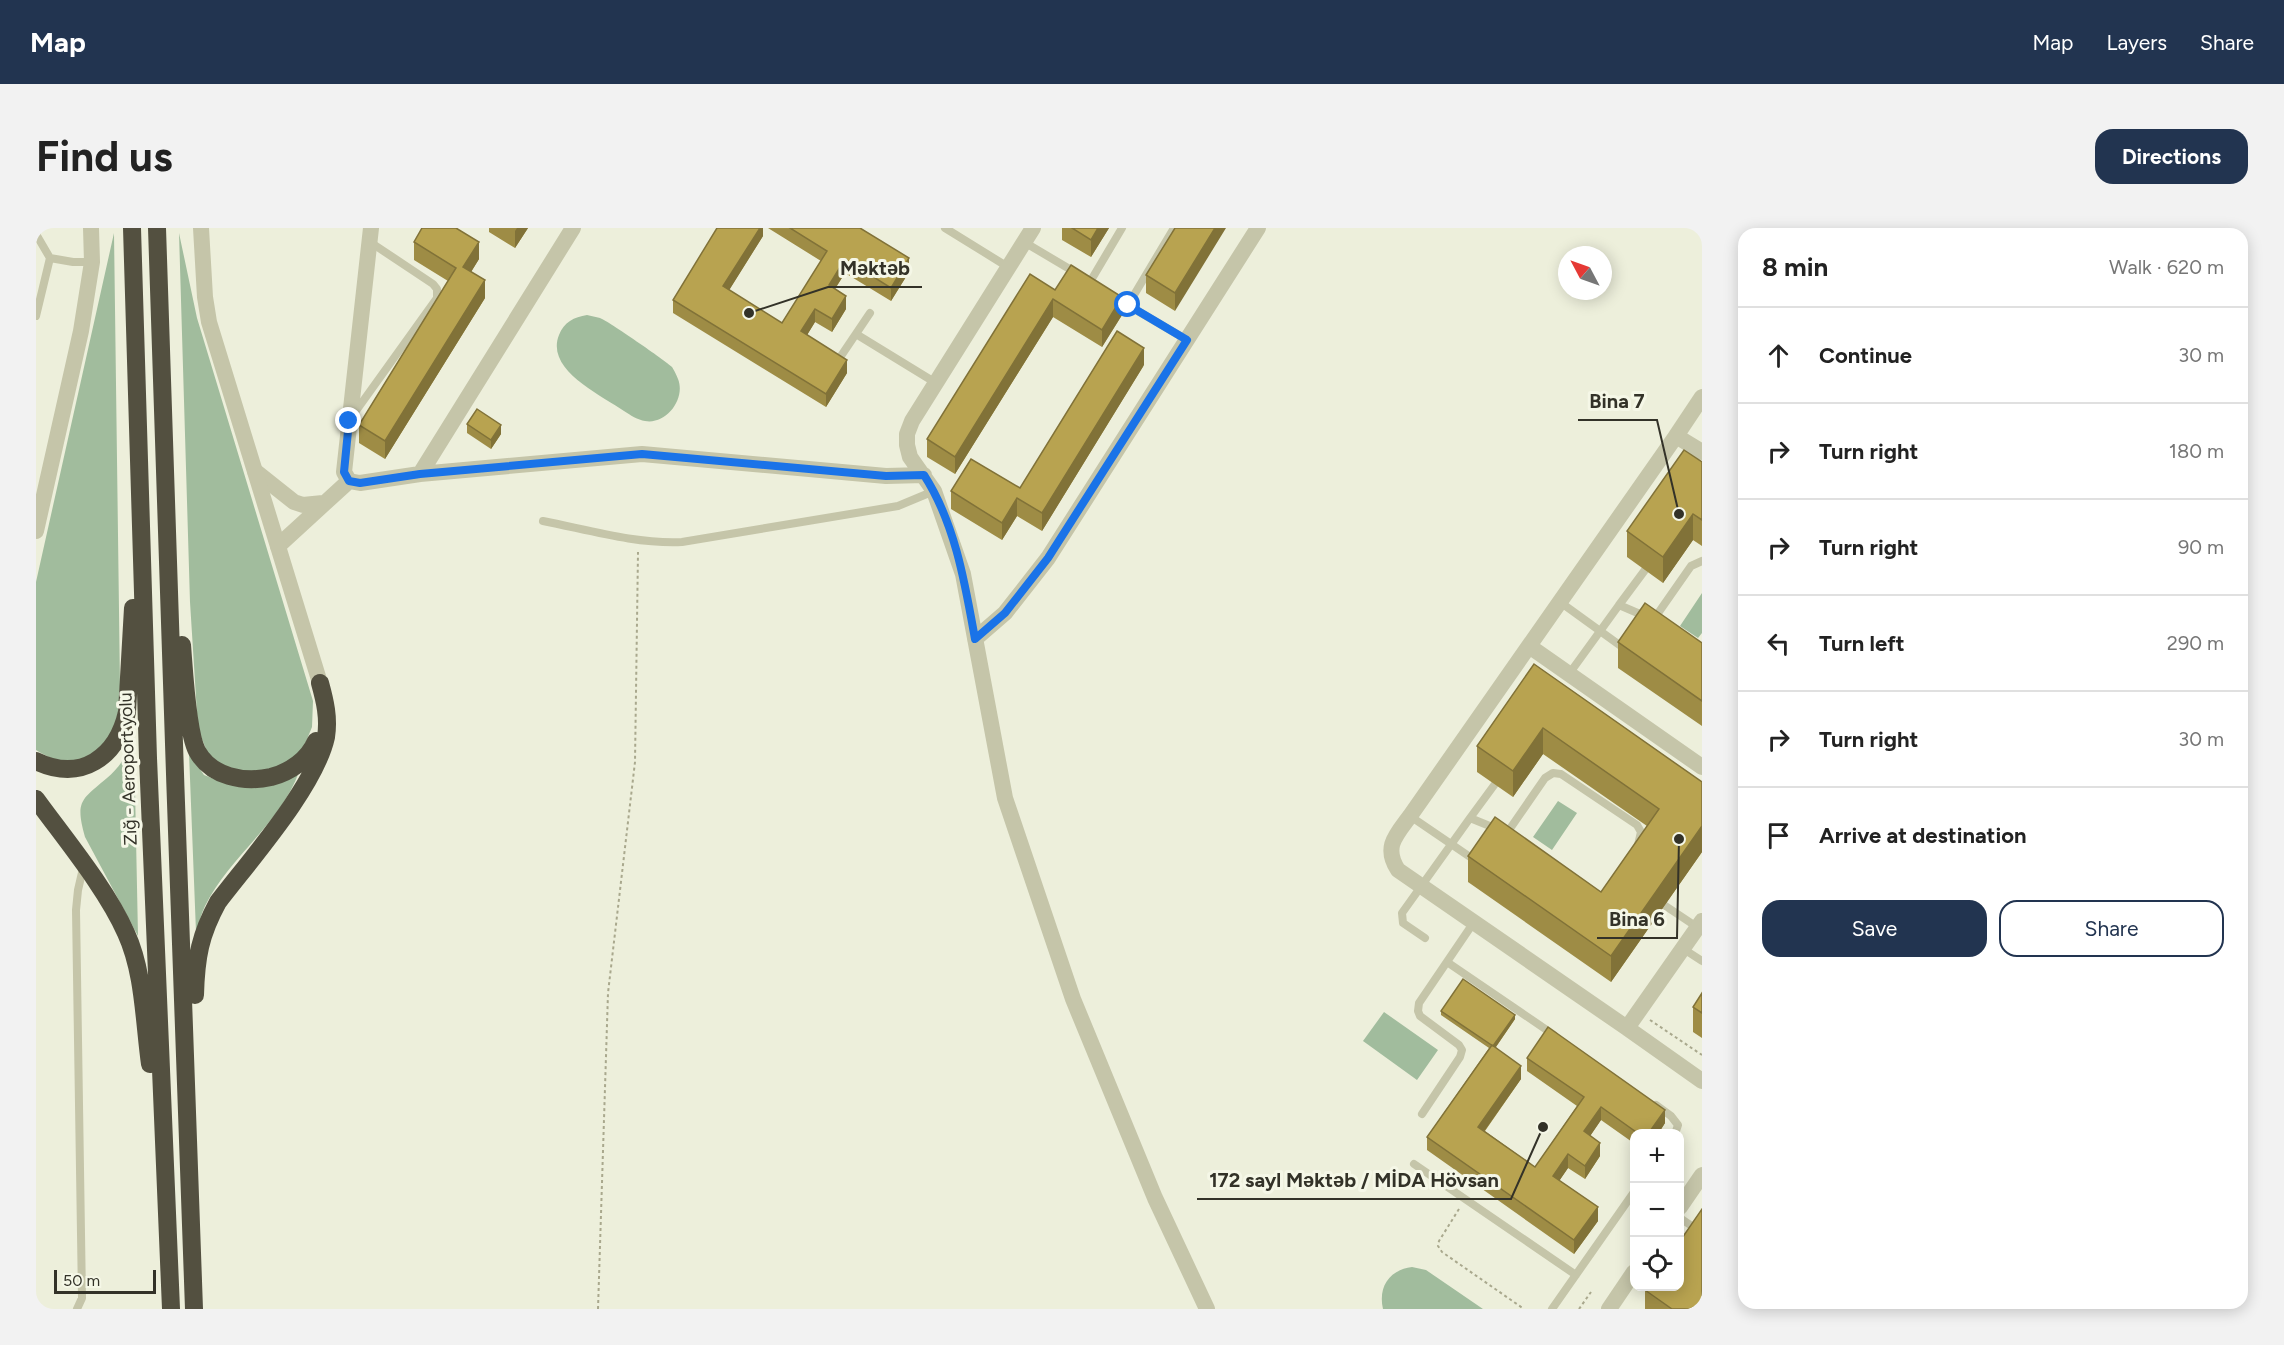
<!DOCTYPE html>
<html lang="en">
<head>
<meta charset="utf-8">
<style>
	body { margin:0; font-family:Figtree,sans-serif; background:#f2f2f2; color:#222 }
	.controls { position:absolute; right:18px; bottom:18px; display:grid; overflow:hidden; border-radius:12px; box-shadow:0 3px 15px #0003 }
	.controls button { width:54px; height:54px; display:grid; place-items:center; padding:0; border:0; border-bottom:2px solid #e0e0e0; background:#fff; color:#222; font:30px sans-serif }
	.compass { position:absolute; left:1522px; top:18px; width:54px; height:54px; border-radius:50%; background:#fff; box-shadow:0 3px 15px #0003; rotate:311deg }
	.scale { position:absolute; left:18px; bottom:15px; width:102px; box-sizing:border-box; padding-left:6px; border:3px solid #333228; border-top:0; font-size:16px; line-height:21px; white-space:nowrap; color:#333228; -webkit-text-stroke:4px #f5f7e7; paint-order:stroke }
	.stop { position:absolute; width:18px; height:18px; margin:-14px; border:4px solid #1a73e8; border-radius:50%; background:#fff }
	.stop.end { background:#1a73e8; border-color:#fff; box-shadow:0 2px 6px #0008 }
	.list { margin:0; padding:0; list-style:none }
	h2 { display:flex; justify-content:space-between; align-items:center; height:78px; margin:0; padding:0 24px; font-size:26px }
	h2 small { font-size:20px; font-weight:400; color:#767676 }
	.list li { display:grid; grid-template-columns:39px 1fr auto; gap:18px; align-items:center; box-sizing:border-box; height:96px; padding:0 24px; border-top:2px solid #e0e0e0 }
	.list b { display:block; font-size:22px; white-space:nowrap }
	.list em { font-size:20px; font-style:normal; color:#767676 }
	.actions { display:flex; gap:12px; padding:18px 24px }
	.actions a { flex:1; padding:14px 0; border:2px solid #223450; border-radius:18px; text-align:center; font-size:21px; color:#223450 }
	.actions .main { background:#223450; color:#fff }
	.icon { flex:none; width:33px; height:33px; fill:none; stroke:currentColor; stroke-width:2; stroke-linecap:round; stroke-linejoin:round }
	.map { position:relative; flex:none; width:1666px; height:1081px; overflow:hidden; border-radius:18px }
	header { display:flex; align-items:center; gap:36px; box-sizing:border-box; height:84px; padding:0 30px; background:#223450; color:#fff }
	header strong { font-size:28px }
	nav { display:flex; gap:33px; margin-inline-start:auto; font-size:21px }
	.intro { display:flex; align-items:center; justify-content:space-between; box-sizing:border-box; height:144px; padding:0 36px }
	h1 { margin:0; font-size:42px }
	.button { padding:15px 27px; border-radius:18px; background:#223450; color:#fff; font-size:21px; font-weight:700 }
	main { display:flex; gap:36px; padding:0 36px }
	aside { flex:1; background:#fff; border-radius:18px; box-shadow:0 3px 15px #0003 }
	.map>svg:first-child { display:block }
</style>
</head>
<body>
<header>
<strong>Map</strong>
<nav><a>Map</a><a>Layers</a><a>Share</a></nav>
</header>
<div class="intro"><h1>Find us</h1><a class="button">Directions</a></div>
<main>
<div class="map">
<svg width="1666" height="1081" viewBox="0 0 1666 1081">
	<rect width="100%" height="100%" fill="#edefdb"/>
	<path fill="#a1bc9d" d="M78,5L84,458C83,471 83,484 80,496C76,514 54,533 35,534C23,535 10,528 0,522V354Z
		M143,5L161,90L277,473L276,499L267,521L253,534L238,541L220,544L192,542L172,526L162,501L154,374Z
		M551,87C555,88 560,89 564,90C572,93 630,133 636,139C638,142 641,148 642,151C650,171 630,197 609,193C602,192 594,187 588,183C565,167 509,142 523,107C528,94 538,89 551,87Z
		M1666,365V405L1662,410L1644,398Z
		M98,511L102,708L49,609C39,573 45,572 71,550C83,540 92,526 98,511Z
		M153,525L168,547L194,557L263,544C244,596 193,629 169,678C165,686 163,696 160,704Z
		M1522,573L1541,585L1516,622L1497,609Z
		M1348,784L1402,822L1381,852L1327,813Z
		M1376,1039L1390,1042L1447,1081H1347C1342,1059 1353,1042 1376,1039Z"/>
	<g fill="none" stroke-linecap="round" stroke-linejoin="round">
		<path stroke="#a9a88d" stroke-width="2" stroke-dasharray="3 3" stroke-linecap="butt" d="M1614,792L1666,827
			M1423,981L1403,1013L1402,1018L1406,1024L1488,1081
			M562,1081L572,765L599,534L602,324
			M1543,1081L1555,1064"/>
		<path stroke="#c5c5a9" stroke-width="8" d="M909,0L972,39
			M0,6L14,30L37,34H56
			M988,14L1042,46
			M1054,54L1086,0
			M1078,69L1151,112
			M1092,77L1138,0
			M0,88L14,30
			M820,106L900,155
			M805,128L834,85
			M317,187L401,70V61L397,56L334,14
			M507,293C553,302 599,316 646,314L862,278L898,263
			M1524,374L1589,421
			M1583,377L1609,342
			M1618,391L1655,338L1666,333
			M1533,446L1583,377L1611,389
			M1374,588L1440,633
			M1434,590L1459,556
			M1628,677L1661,699
			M1389,710L1367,695L1366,685L1434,590L1471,605L1509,550L1517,545L1525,546L1601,597L1605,604L1602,617
			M1646,720L1666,733
			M1411,734L1518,807
			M1620,877L1635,888L1642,897L1639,906
			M1386,886L1424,829L1426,822L1423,817L1384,788L1382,783L1383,775L1438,694
			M1378,936L1540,1047
			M1644,990L1666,1005
			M41,1081L46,1070L40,682L42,662L48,636
			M1516,1081L1598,964"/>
		<path stroke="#c5c5a9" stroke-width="16" d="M335,0L308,244L313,253L324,255L384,246L606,226L850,248L888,247
			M997,0L876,193L871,206V217L874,229L898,263L927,346L969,570L1037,771L1119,970L1171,1081
			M1640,208L1666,169
			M219,243L258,274L267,277L287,275
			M384,246L537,0
			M242,318L313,253
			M939,411L969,385L1012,330L1222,0
			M1493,418L1666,539
			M1666,693L1591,800L1666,853
			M1591,800L1362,642C1347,619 1360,607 1374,588L1640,208L1666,224
			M1644,979L1666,947
			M1573,1081L1598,1044"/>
		<path stroke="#c5c5a9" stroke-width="16" d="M165,0L169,69L173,94L284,455
			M0,303L45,103L56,34L55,0"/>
		<path stroke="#535040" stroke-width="18" d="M96,0L112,530L135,1081
			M121,0C130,360 147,721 158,1081
			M146,417C148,441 151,504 161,523C175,549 208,555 235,549C254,544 272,532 280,513
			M0,533C45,555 81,529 91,484L97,380
			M0,571C29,611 70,660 90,705C108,744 108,793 114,836
			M159,767C160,729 164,707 182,674C214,632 279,559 290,509C293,490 289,473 284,455"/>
	</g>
	<path fill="#9e8c45" d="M453,0H492L479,20L453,4Z
		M727,0V8L693,62L746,95L785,33L732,0H824L873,44L855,73L809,45L799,61L810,81L796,104L779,94L771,107L811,145L790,179L637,85V72Z
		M1026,0H1073L1055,29L1026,12Z
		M1139,0V83L1110,65V47Z
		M378,14L443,31L435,44L449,70L349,231L323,215V197L412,53L378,32Z
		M1019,62L1086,87L1066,119L1017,89L919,246L891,229V211Z
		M1108,137L1006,303L981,288L966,312L915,281V263L984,260Z
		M431,196L465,206L455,221L431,205Z
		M1666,234V318L1657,312L1627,355L1591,329V303Z
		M1582,414L1666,415V498L1582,440Z
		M1498,436L1666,554V624L1575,754L1432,654V628L1565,664L1611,598L1507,526L1477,569L1441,544V518Z
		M1666,765V810L1657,804V779Z
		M1405,783L1479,791L1460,819L1485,851L1449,903L1499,939L1541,878L1491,843V830L1629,895L1622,906H1599V916L1565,892L1554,908L1564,928L1549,951L1532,940L1523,953L1562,993L1538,1026L1391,922V909L1453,820L1405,787Z
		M1609,1062L1666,1081H1609Z"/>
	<path fill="#817238" d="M481,0H492L479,20V3Z
		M724,0H727V8L687,72V58Z
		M1062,0H1073L1055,29V12Z
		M1179,0H1190L1139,83V65Z
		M443,14V31L427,57V39Z
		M873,30V44L855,73V60Z
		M809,31V45L793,70V57Z
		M449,52V70L349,231V213Z
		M810,68V81L796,104V91Z
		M1086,69V87L1066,119V102Z
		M1017,71V89L919,246V229Z
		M779,81V94L765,117V103Z
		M1108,120V137L1006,303V285Z
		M811,132V145L790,179V166Z
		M465,197V206L455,221V212Z
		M981,270V288L966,312V295Z
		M1657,286V312L1627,355V329Z
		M1507,500V526L1477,569V543Z
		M1666,598V624L1575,754V728Z
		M1479,787V791L1457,823V818Z
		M1485,838V851L1442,912V899Z
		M1565,879V892L1548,917V903Z
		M1629,882V895L1622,906H1612Z
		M1564,915V928L1549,951V938Z
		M1532,926V940L1517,962V948Z
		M1562,979V993L1538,1026V1012Z"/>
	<path fill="#b8a350" stroke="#817238" stroke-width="1.5" d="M386,0H420L443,14L427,39L449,52L349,213L323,197L420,40L378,14Z
		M681,0H724L687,58L746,95L791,23L754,0H824L873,30L855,60L809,31L793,57L810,68L796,91L779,81L765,103L811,132L790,166L637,72Z
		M1036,0H1062L1055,12Z
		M1139,0H1179L1139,65L1110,47Z
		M1035,37L1086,69L1066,102L1017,71L919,229L891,211L994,46L1019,62Z
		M1081,103L1108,120L1006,285L981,270L966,295L915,263L935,231L984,260Z
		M441,181L465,197L455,212L431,196Z
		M1648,222L1666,234V292L1657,286L1627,329L1591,303Z
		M1609,375L1666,415V473L1582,414Z
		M1498,436L1666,554V598L1575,728L1432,628L1459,589L1565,664L1623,581L1507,500L1477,543L1441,518Z
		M1427,751L1479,787L1457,818L1405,783Z
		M1666,765V785L1657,779Z
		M1512,799L1629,882L1612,906H1603L1565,879L1548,903L1564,915L1549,938L1532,926L1517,948L1562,979L1538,1012L1391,909L1456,817L1485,838L1442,899L1499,939L1548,869L1491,830Z
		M1666,981V1081H1636L1609,1062L1612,1059H1644V1013Z"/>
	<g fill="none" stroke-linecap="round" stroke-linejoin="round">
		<path stroke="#1a73e8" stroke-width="8" d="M313,193L308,244L313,253L324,255L384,246L606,226L850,248L888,247C919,295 929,355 939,411L969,385L1012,330L1151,112L1092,77"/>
	</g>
	<g text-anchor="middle" stroke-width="6" stroke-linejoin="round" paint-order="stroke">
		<g font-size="18" fill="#333228" stroke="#f5f7e7">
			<text transform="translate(92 541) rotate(-92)" y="6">Zığ - Aeroport yolu</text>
		</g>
	</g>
	<path fill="none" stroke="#333228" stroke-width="2" d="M713 85L792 59H886M1643 286L1621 192H1542M1643 611L1641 710H1561M1507 899L1475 971H1161"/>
	<g fill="#333228" stroke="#f5f7e7" stroke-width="2">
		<circle cx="713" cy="85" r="6"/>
		<circle cx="1643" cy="286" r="6"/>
		<circle cx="1643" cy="611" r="6"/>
		<circle cx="1507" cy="899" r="6"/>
	</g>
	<g font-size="20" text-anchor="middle" font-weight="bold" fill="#333228" stroke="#f5f7e7" stroke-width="6" stroke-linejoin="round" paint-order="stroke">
		<text x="839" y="47">Məktəb</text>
		<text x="1581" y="180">Bina 7</text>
		<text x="1601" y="698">Bina 6</text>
		<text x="1318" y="959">172 sayl Məktəb / MİDA Hövsan</text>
	</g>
</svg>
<div class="controls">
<button>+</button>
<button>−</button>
<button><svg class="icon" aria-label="locate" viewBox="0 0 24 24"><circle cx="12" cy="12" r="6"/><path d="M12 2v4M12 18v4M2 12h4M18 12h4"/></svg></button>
</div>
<svg class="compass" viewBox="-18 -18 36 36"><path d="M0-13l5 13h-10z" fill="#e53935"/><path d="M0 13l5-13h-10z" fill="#767676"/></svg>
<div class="scale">50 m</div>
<div class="stop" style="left:1092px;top:77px"></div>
<div class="stop end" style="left:313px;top:193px"></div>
</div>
<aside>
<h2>8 min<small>Walk · 620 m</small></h2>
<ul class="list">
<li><svg class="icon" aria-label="ahead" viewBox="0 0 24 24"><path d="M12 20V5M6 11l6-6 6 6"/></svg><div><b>Continue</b></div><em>30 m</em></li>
<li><svg class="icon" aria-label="right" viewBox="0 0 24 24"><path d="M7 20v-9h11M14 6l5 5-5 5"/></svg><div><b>Turn right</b></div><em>180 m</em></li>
<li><svg class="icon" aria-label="right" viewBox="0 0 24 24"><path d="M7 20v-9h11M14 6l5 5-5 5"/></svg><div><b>Turn right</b></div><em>90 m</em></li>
<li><svg class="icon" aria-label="left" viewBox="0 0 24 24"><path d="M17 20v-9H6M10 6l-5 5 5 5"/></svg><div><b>Turn left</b></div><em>290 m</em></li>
<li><svg class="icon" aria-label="right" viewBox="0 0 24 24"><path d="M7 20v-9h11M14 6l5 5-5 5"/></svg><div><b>Turn right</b></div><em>30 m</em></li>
<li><svg class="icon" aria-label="arrive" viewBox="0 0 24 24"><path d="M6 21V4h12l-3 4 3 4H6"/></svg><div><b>Arrive at destination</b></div></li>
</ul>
<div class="actions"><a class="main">Save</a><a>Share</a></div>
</aside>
</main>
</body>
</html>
